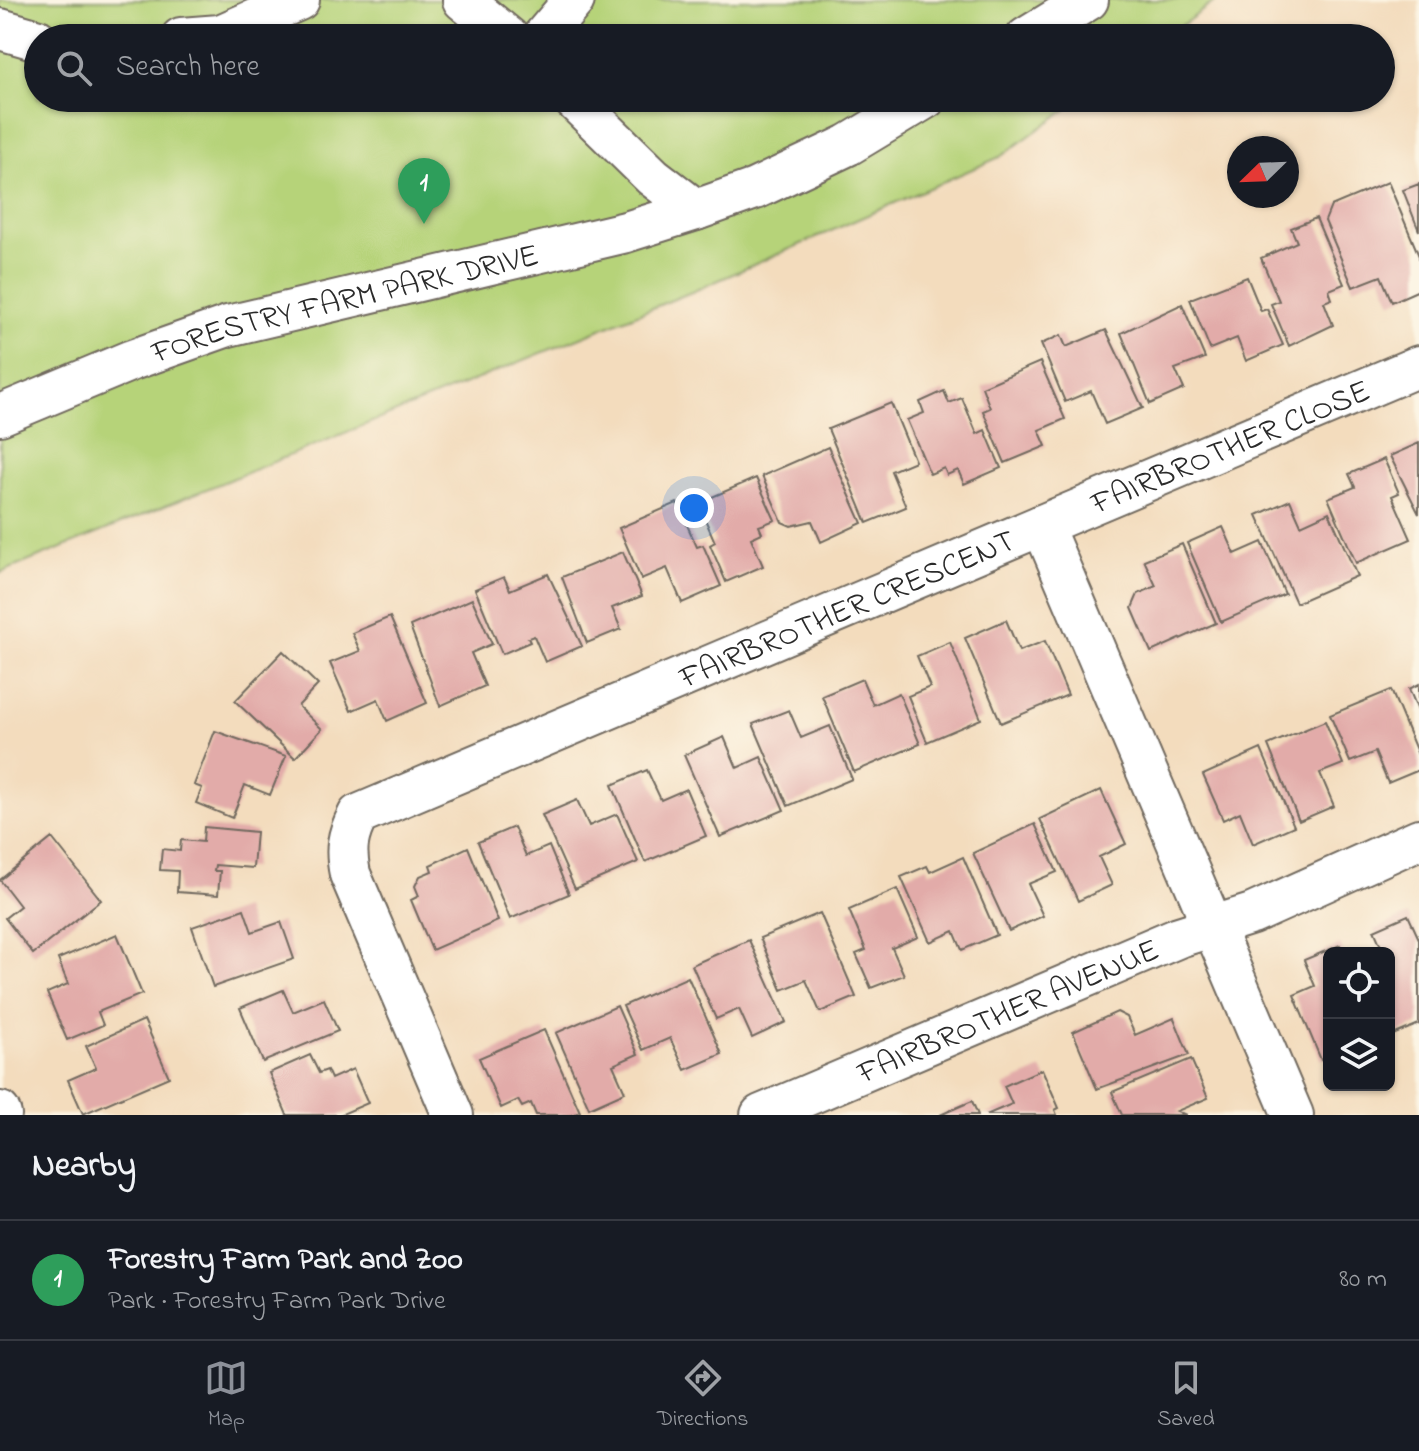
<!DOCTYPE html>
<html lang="en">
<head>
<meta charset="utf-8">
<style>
	body { margin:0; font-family:"Indie Flower",sans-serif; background:#242831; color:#f1f3f6 }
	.controls { position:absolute; right:24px; bottom:24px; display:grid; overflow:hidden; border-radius:12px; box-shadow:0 2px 6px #0004 }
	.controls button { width:72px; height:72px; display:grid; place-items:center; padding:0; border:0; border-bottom:2px solid #363941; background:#171b24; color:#f1f3f6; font:40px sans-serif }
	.compass { position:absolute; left:1227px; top:136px; width:72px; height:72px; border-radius:50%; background:#171b24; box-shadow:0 2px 6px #0004; rotate:247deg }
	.you { position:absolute; left:694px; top:508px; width:28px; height:28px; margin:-20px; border:6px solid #fff; border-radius:50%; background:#1a73e8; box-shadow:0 0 0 12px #1a73e833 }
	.badge { display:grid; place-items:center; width:52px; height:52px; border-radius:50%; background:#8c9099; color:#fff; font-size:26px; font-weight:700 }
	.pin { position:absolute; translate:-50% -66px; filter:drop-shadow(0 2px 4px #0008) }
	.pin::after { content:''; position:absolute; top:42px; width:28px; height:24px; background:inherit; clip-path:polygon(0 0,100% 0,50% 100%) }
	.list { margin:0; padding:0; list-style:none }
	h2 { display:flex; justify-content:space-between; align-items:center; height:104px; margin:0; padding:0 32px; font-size:34px }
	h2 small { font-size:26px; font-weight:400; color:#9ea1a6 }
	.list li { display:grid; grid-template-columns:52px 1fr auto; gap:24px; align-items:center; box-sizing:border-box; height:120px; padding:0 32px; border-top:2px solid #363941 }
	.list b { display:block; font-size:30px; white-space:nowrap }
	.list p { margin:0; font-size:26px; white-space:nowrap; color:#9ea1a6 }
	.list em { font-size:26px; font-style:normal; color:#9ea1a6 }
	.icon { flex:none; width:44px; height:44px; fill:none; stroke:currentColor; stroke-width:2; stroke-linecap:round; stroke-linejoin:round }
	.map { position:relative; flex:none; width:1419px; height:1115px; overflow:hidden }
	.search { position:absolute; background:#171b24; box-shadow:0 2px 6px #0004; left:24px; right:24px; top:24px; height:88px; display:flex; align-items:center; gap:20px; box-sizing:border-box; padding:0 28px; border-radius:44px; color:#9ea1a6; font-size:30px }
	.sheet { height:224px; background:#171b24 }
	nav { display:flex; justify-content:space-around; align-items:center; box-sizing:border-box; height:112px; border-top:2px solid #363941; background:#171b24; font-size:22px; color:#9ea1a6 }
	nav a { display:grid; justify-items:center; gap:4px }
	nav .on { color:#8c9099 }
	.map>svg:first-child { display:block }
</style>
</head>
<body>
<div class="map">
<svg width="1419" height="1115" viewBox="0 0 1419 1115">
	<rect width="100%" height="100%" fill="#fcf5e5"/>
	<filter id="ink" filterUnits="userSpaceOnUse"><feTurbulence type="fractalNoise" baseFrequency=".0125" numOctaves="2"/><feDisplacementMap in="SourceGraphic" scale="16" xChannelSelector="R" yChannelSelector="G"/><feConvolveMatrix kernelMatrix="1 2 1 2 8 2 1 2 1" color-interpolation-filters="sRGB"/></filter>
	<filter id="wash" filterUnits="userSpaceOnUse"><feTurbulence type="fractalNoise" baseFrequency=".006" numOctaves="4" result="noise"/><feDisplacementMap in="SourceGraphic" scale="32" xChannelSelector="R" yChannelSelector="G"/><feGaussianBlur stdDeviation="1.8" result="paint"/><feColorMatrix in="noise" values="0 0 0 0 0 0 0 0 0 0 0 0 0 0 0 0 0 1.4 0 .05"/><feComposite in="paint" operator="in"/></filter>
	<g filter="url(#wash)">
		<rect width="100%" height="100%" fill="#f3dcbd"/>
		<path fill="#b6d379" stroke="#707f52" stroke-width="2" d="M0,0H1217L1164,38H38V98H1082L1000,157L694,291L0,573Z"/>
		<g id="blocks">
			<path fill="#e2aba9" d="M1388,182L1419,256V290L1392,302L1381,276L1353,287L1325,221L1331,206Z
				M1419,184V231L1403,190Z
				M1316,218L1344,284L1329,290L1332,299L1324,302L1333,325L1289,346L1271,304L1279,301L1261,258L1297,242L1291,228Z
				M1247,277L1261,311L1267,309L1283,345L1246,361L1237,338L1210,349L1190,299Z
				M1182,304L1205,358L1175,369L1184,389L1150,404L1121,333Z
				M1106,330L1143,408L1105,424L1091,391L1065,402L1041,344L1061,335L1066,347Z
				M1040,362L1065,419L1039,430L1046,446L1005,463L983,411L990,408L982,387Z
				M944,391L949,403L962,398L977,434L985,430L1001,468L964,484L958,470L947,475L944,468L930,474L907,420L924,413L920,402Z
				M891,403L915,461L891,471L906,507L867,523L828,429Z
				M1419,443V514L1390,456Z
				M828,447L862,523L821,542L812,521L791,526L782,522L762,476Z
				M1384,459L1399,493L1392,496L1411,539L1356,563L1328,498L1355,487L1349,474Z
				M756,478L775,520L759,526L762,533L751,538L763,566L726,582L710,545L715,542L698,503Z
				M1290,500L1301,525L1329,512L1357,576L1296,603L1257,515Z
				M677,503L697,547L703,545L721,586L682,603L667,568L641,579L619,528Z
				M1223,527L1235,554L1262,542L1285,594L1221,622L1187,543Z
				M1182,544L1216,623L1151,652L1132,608L1138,594L1156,586L1144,560Z
				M623,552L642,596L612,608L621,629L587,643L562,577Z
				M548,574L582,646L545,662L534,636L528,638L530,642L502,654L475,589L504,577L510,590Z
				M472,599L492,644L471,653L485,686L440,706L410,626Z
				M390,617L427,703L387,721L378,699L351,711L330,663L360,651L352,633Z
				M1006,620L1019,651L1045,641L1068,695L1001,723L965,638Z
				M950,642L981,719L927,742L908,696L930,687L917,656Z
				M283,651L318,685L298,706L322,729L295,758L235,701Z
				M862,679L873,705L899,693L920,744L854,772L822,696Z
				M1419,684V713L1409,689Z
				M1391,690L1419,757V770L1388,783L1375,752L1350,762L1330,715Z
				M789,710L801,738L830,726L852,779L788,806L753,724Z
				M1325,721L1343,764L1320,773L1334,806L1299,821L1268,745Z
				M215,731L286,756L270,795L245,785L232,818L196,803L202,788L194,785Z
				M724,737L737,768L761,757L784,810L720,837L684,755Z
				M1261,749L1294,826L1253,844L1240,812L1223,820L1203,775Z
				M647,770L661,800L686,789L706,836L645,862L612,785Z
				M1101,790L1126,844L1099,857L1112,885L1078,901L1040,819Z
				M577,800L589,826L617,814L638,862L575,889L542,815Z
				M1035,824L1057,872L1028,884L1043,916L1009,931L973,853Z
				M204,827L256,832L253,868L215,865L214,871H220L218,895L177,892L178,871L160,870L162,849L180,851L181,840L203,842Z
				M514,827L526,856L549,846L569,894L510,919L478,842Z
				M52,838L101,900L33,954L5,918L20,906L0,880Z
				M468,847L498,921L432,950L411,900L419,896L415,886L420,876L432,871L430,865Z
				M963,857L997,935L962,950L954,931L930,942L901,877L927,866L930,872Z
				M897,889L918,937L892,948L904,975L871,988L856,954L866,950L849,910Z
				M244,909L252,932L281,922L294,959L213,987L192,927Z
				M820,913L856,997L820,1012L806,980L782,990L760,938Z
				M1408,915L1419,939V1024L1393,1035L1389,1027V953H1384L1374,930Z
				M117,934L142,994L98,1012L103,1025L67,1040L47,993L68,984L58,959Z
				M749,940L786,1022L752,1038L739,1009L716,1019L692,965Z
				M1340,945L1344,953H1329V1056L1321,1060L1294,995L1315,986L1304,960Z
				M688,977L722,1054L685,1070L670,1038L643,1050L623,1006Z
				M283,990L293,1012L324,999L338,1031L263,1062L240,1008Z
				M617,1006L638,1054L613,1065L625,1092L589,1108L556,1033Z
				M1117,1012L1127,1017L1135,1035L1174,1018L1189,1055L1097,1089L1073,1032Z
				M144,1020L169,1077L83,1114L68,1080L96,1068L86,1046Z
				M544,1030L580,1112L572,1115H536L531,1103L522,1107L518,1100L501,1108L479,1058Z
				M310,1055L319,1073L327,1070L331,1079L353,1069L368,1103L340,1115H287L269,1073Z
				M1191,1059L1208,1098L1177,1111L1186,1115H1122L1112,1092Z
				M1042,1069L1059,1108L1055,1110L1057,1115H986L1012,1104L1004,1086Z
				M972,1101L978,1115H940Z"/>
		</g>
	</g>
	<g filter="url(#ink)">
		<use href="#blocks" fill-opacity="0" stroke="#71695e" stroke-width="2"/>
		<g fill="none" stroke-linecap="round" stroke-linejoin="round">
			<defs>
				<g id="minor">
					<path d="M463,0L509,38"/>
					<path d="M0,29L38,40"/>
					<path d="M181,38L220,35L299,0"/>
					<path d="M542,38L574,0"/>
					<path d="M1026,38L1088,0"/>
					<path d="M572,98L653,177L696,210"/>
					<path id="s1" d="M0,415L132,360L228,326L626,232L696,210L755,189L848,145L926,98"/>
					<path id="s2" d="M1042,525L1419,366"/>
					<path d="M0,1112L1,1115"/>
					<path id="s3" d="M453,1115L350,874C345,850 347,836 358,815L1042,525L1293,1115"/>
					<path id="s4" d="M761,1115L1179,937L1252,914L1419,839"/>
				</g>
			</defs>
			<use href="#minor" stroke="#71695e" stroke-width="44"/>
			<use href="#minor" stroke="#fff" stroke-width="40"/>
		</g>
	</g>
	<g text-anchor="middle" stroke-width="6" stroke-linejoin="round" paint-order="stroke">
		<g font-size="32" fill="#2b2b2b" stroke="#fcf5e5">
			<text dy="11" stroke="none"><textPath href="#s1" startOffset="364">FORESTRY FARM PARK DRIVE</textPath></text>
			<text dy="11" stroke="none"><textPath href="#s2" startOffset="204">FAIRBROTHER CLOSE</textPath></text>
			<text dy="11" stroke="none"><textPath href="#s3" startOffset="854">FAIRBROTHER CRESCENT</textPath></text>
			<text dy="11" stroke="none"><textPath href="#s4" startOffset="268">FAIRBROTHER AVENUE</textPath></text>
		</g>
	</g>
</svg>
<div class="controls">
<button><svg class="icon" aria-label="locate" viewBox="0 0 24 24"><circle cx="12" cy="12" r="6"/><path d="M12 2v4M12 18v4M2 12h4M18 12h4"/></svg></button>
<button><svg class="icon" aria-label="layers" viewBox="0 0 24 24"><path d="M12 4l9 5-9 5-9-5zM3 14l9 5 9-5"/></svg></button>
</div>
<svg class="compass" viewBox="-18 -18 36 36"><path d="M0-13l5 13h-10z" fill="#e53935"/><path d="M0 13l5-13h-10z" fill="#9ea1a6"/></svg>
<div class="you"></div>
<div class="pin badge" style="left:424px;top:224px;background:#2e9e5b">1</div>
<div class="search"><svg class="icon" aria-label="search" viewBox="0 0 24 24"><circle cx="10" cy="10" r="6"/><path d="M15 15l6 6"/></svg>Search here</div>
</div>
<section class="sheet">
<h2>Nearby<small></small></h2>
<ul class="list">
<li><span class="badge" style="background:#2e9e5b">1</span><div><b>Forestry Farm Park and Zoo</b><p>Park · Forestry Farm Park Drive</p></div><em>80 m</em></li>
</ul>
</section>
<nav>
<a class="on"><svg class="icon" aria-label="map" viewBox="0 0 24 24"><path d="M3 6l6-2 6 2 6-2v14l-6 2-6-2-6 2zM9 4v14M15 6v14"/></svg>Map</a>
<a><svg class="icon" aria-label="directions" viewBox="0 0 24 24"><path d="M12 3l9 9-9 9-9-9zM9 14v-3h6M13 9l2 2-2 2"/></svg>Directions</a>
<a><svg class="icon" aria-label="saved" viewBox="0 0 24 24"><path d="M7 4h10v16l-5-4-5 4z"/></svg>Saved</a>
</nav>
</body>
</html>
